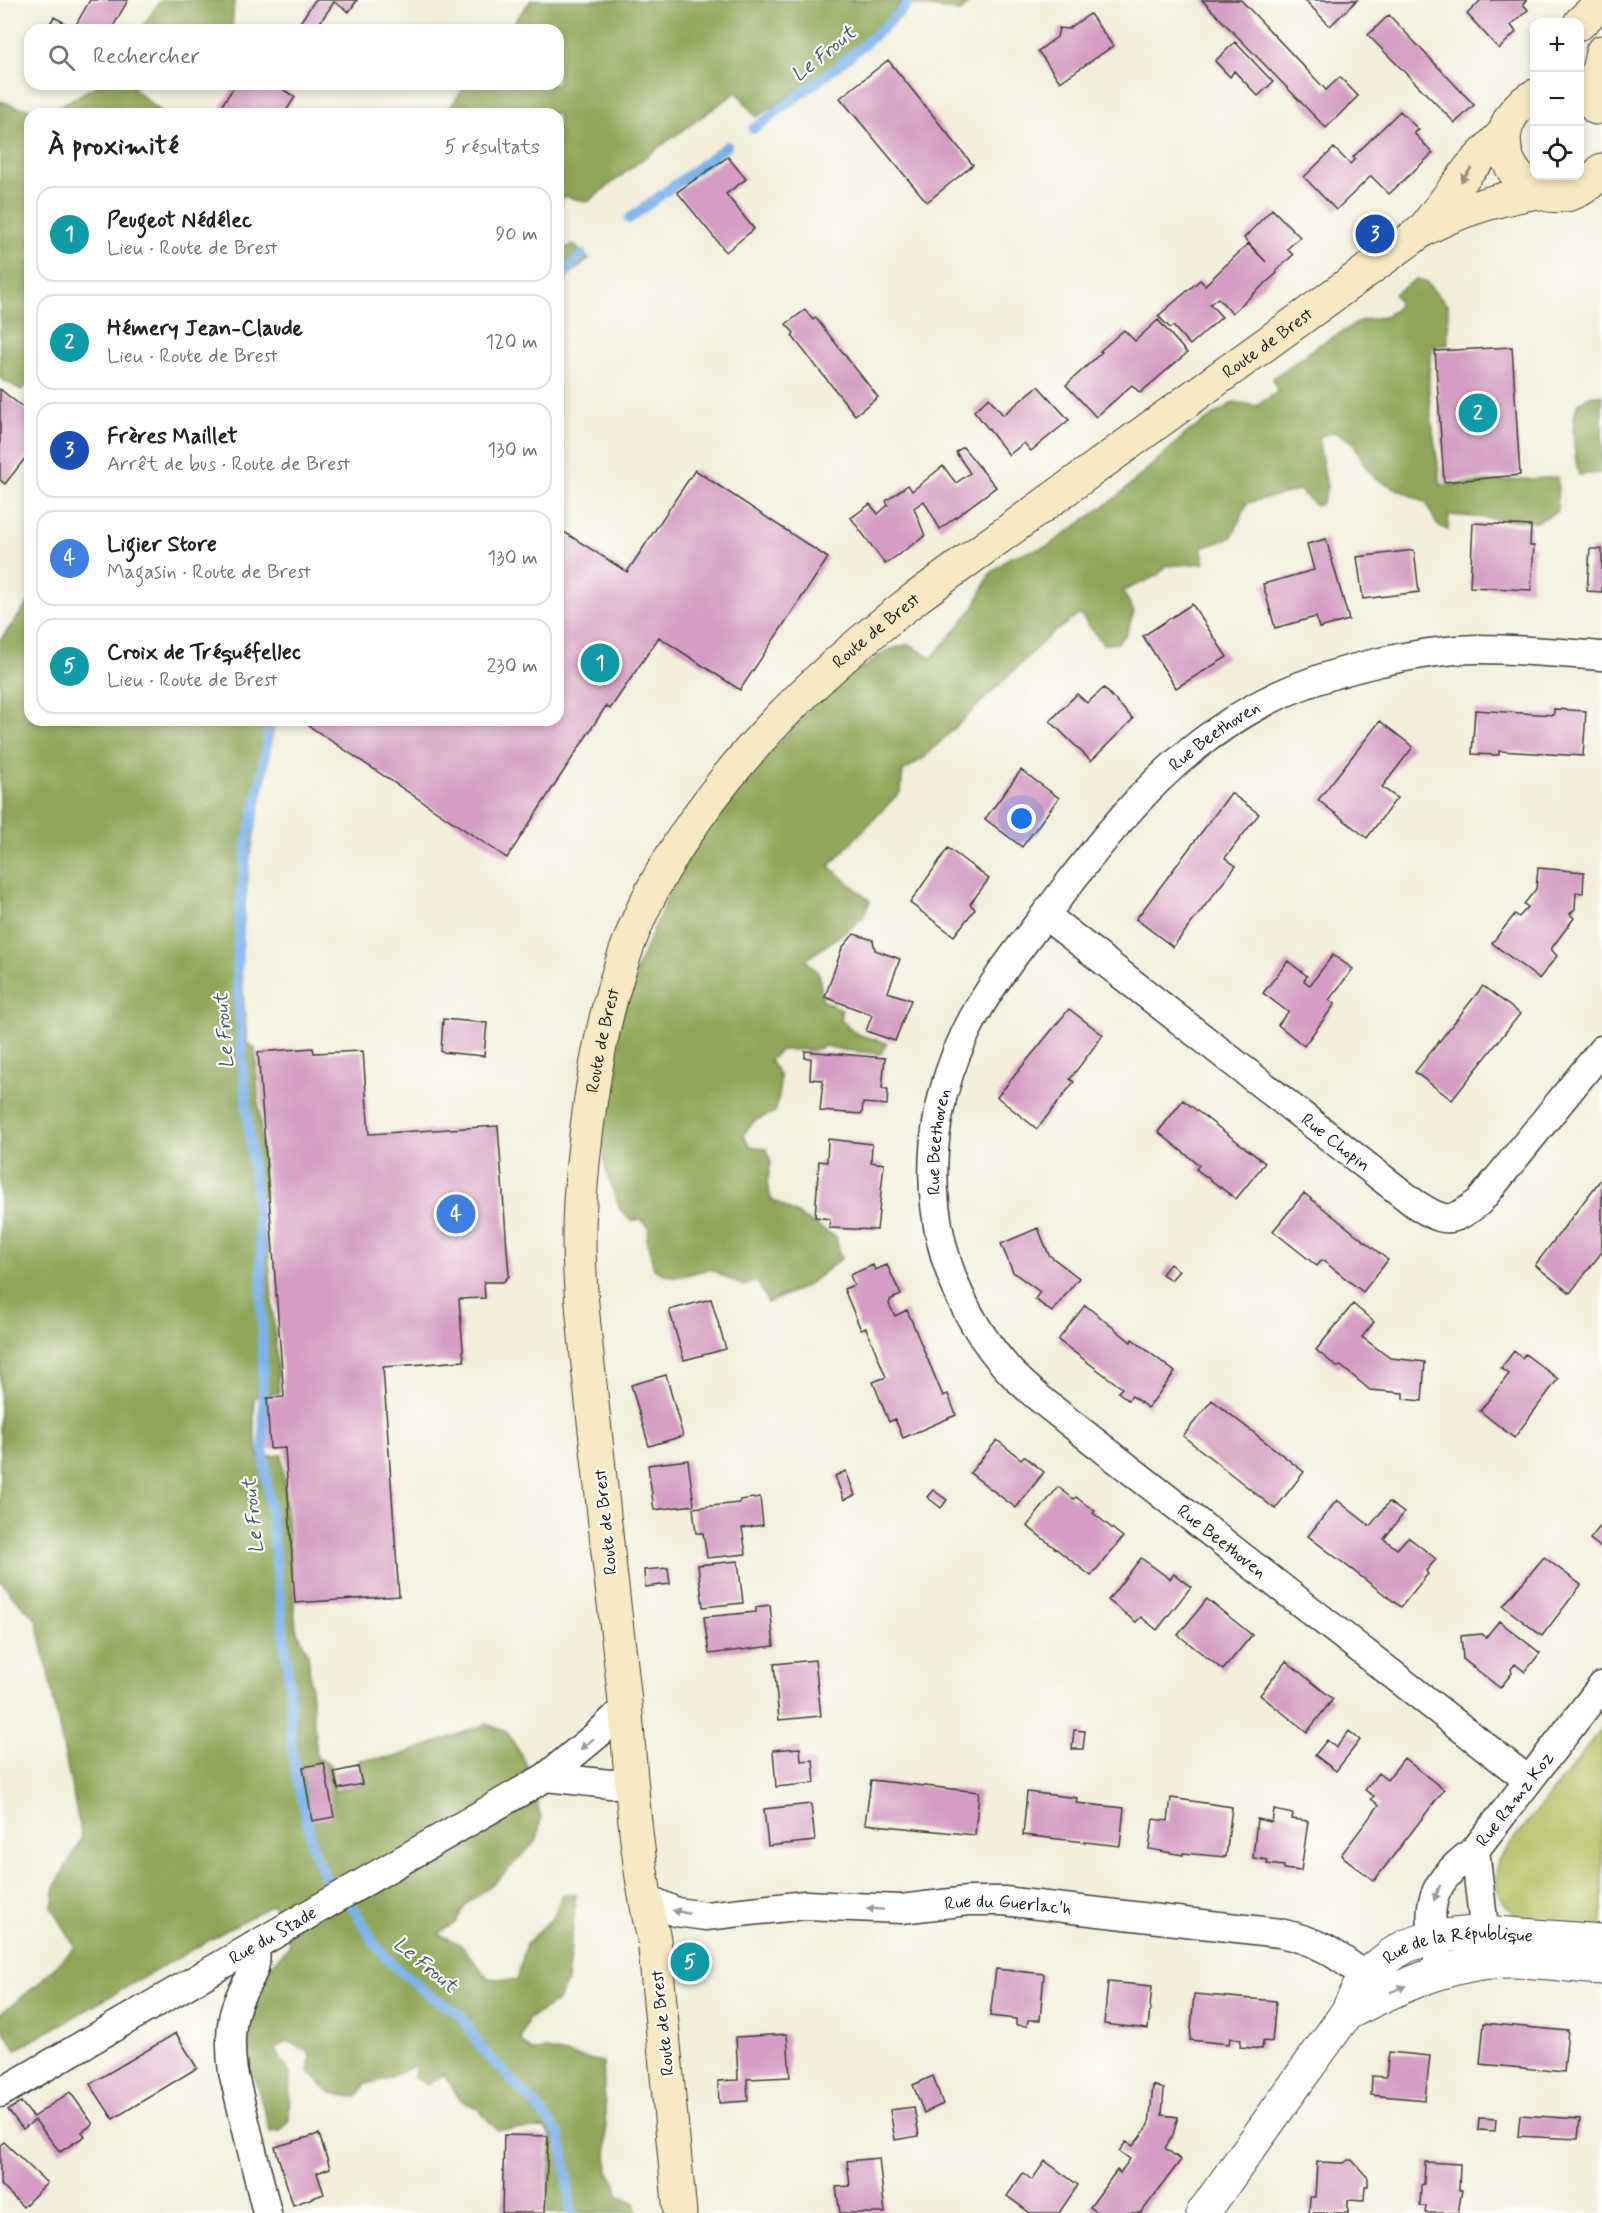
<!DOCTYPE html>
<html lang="fr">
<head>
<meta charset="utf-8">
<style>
	body { margin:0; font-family:Mynerve,sans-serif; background:#f6f6f6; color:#202124 }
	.controls { position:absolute; right:18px; top:18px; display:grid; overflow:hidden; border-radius:12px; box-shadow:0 3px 9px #0003 }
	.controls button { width:54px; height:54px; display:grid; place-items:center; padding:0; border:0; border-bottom:2px solid #e0e0e0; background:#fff; color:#202124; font:30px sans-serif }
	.you { position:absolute; left:1022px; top:819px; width:21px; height:21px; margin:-15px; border:4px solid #fff; border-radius:50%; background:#1a73e8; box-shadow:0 0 0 9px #1a73e833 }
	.badge { display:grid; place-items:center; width:39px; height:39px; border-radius:50%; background:#d93025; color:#fff; font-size:20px; font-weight:700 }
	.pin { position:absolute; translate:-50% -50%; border:3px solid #fff; box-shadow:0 2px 6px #0006 }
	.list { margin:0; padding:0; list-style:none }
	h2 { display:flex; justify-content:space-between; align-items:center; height:78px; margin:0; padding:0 24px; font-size:26px }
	h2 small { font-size:20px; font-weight:400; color:#757577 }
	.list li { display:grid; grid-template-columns:39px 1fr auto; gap:18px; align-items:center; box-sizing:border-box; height:96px; margin:0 12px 12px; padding:0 12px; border:2px solid #e0e0e0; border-radius:18px }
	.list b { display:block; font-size:22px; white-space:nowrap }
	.list p { margin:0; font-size:20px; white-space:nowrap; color:#757577 }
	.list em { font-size:20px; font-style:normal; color:#757577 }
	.icon { flex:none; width:33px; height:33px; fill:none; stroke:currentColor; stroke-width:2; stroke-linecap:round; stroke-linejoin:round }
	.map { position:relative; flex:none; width:1602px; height:2213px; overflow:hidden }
	.search { position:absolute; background:#fff; box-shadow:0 3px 9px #0003; left:24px; top:24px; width:540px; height:66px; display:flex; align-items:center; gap:15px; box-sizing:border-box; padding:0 21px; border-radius:18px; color:#757577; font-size:22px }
	.panel { position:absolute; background:#fff; box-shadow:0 3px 9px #0003; left:24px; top:108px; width:540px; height:618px; border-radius:18px }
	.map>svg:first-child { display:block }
</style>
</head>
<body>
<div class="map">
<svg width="1602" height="2213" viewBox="0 0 1602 2213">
	<rect width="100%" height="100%" fill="#fdfcf7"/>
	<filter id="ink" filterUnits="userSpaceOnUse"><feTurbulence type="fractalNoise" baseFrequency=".0167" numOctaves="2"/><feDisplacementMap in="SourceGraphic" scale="12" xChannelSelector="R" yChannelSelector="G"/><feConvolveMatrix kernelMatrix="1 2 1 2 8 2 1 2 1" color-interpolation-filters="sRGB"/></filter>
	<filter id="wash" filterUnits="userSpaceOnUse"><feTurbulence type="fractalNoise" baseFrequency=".008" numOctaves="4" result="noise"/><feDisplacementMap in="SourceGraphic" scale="24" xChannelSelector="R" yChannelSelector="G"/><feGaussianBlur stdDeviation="1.35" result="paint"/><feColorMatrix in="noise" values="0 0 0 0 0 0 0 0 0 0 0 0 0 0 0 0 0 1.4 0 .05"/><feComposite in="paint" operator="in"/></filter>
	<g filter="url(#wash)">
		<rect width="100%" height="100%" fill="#f3efdc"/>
		<path fill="#b4c062" stroke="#686e3f" stroke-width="1.5" d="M1602,1729V1931L1518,1919C1500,1901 1492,1886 1498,1860Z"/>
		<path fill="#8fa658" stroke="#56613a" stroke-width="1.5" d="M161,0H234L232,30H140Z
			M531,0H971L961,12L901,2C893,12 886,22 877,30C842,64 798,92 756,117L737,92L648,155L588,202L563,196L558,211V114H445L467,84H558V30H508Z
			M99,84H140L132,87L163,114H30V384L21,390L0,378V101L17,107L51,111Z
			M558,244L562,249L574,245L589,259L558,284Z
			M1416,279L1425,281L1448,306V345L1433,346C1422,388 1436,443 1441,485L1558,477L1557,512L1536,522L1449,515L1448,530L1437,525L1426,503L1376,479L1365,466L1353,442L1334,432L1318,437L1327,488L1322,503L1316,506L1299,490L1247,503L1232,537L1214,544L1201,547L1205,563L1166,566L1157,576L1123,591L1134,612L1126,634L1117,643L1103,644L1080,614L1050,635L924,758L903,771L901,791L829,866L870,901L863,917L852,927L806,960L819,974L823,1001L842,1009L840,1019L857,1034L887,1043L881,1054L842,1050L826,1046L812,1050H781L770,1060L780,1077L779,1096L775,1112L754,1121L743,1135L750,1146L767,1149L771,1163L767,1183L771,1199L836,1237L841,1259L806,1286L768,1303L757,1281L744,1286L709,1269L678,1277L666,1275L654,1269L647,1241L649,1227L640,1220H630L620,1209L605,1167L601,1128L612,1049L637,968L671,889L711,819L835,680L868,665L878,656L891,649L909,644L932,658L975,606L989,575L1010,557L1048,546L1118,496L1188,432L1234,402L1256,406L1277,392L1273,378L1319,345L1363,320L1384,317L1395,310L1399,303L1394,294Z
			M1593,395H1602V473L1579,475C1575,460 1570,420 1577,406C1580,400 1587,398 1593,395Z
			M30,601V720H275L250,857L244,912L241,967L247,1043L255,1048L265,1196L258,1198L269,1258L279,1393L254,1397V1429L259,1457L282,1455L296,1628L308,1653L317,1758L330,1764L335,1791L364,1785L359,1760L395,1757L487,1724L507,1732L526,1763L541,1818L537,1840L500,1878L467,1904L455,1923L438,1934L460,1944L488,1978L517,1981L526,1944L554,1916L562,1894L576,1895L567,1982L557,2002L528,2019L521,2041L532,2051L547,2050L603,2062L608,2171L614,2180L619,2195L635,2203L637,2213H547L551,2135L544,2128L497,2130L478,2109L460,2100L444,2074L428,2085L414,2077L416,2065L389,2078L366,2084L357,2097C329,2095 328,2093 309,2072L310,2053L287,2041L275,2049L290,2074L289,2121L280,2131L270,2132C259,2089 233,2028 257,1986C265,1971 279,1958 290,1945L273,1904L16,2050L0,2023V2014L37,1985L75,1947L52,1907L55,1886L82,1838L37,1620L13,1596L0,1580V640Z"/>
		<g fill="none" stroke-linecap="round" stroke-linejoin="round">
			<path stroke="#7cb2eb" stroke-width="10" d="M753,129C809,88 864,49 912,0
				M629,219L727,146
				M558,281L582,255
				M270,720L262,775L247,844L240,907L237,977L243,1068L261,1250L264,1453L289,1679L292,1751L298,1783L314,1852L326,1879L356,1911L374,1943L393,1965L432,1997L460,2014L482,2049L541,2111L559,2134L565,2159L571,2213"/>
		</g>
		<g id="blocks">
			<path fill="#d59dc3" d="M90,0H128L111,30H50L47,28L54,17L74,28Z
				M315,0H357L349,12L334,2L315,30H295Z
				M1202,0H1241L1326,90L1340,77L1358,96L1326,128Z
				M1305,0H1357L1330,26Z
				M1481,0H1527L1523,4L1528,10L1511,25L1516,32L1499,49L1467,14Z
				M1090,14L1113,46L1060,82L1038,51L1057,37L1059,28L1068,29Z
				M1389,15L1474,105L1455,123L1368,35Z
				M1235,42L1273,82L1258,96L1234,71L1230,77L1215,61Z
				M888,60L973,165L927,202L840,98Z
				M236,84H280L279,87L295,97L284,114H216Z
				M1400,111L1419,130L1414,133L1433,153L1389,194L1371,176L1336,210L1304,177L1334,148L1350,164L1355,159L1353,157Z
				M728,157L746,179L726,194L754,229L726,252L677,192Z
				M1272,209L1300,237L1287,249L1293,255L1276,271L1277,273L1232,313L1218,298L1210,304L1222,317L1190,345L1173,326L1170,328L1158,316L1200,280L1205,285L1248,244L1266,262L1244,238Z
				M805,310L813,320L815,317L878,397L855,415L792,336L794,333L786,324Z
				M1158,320L1187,353L1140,393L1132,385L1096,417L1066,385L1102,352L1100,351L1124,330L1135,341Z
				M1512,347L1520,475L1444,482L1435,351Z
				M1038,386L1069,420L1031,451L1024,443L1009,455L974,411L989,398L1003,415Z
				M0,389L30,413V452L5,484L0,480Z
				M963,447L996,487L940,529L924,501L914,508L925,536L885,564L851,518L870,504L878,514L888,505L886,501L908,485L912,491L943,466L956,483L970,473L957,454L956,452Z
				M695,470L828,558L740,690L659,637L610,709L606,706L507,858L306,724L308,720H558V528L627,572Z
				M1473,523L1531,526L1530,546H1534L1531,590L1470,587Z
				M1326,539L1349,620L1319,628L1316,617L1275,628L1263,584L1314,570L1307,544Z
				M1590,549H1602V592L1587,591Z
				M1414,550L1419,592L1363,599L1357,557Z
				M1192,604L1227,657L1176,688L1143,636Z
				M1104,688L1133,719L1091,761L1050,721L1077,694L1087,703Z
				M1554,709L1586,711L1583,756L1499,751V755L1472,754L1475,710L1554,715Z
				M1380,721L1413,747L1382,787L1397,798L1367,838L1318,800Z
				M1021,770L1059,798L1022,847L985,819Z
				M1231,793L1259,814L1225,858L1236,866L1173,947L1136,919Z
				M948,848L989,879L970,904L975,909L954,936L910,903Z
				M1538,868L1584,872L1583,893L1576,892L1575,909L1570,914L1574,918L1551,949L1557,956L1539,979L1492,943L1515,914L1519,917L1528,907L1524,904L1536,889Z
				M854,934L873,940L875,950L900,959L888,992L911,1000L895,1041L866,1031L872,1015L825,997L842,948Z
				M1333,955L1353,969L1329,1000L1335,1004L1304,1046L1278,1025L1288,1012L1263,993L1288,961L1307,976L1304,981L1310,985Z
				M1483,986L1520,1014L1452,1100L1415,1072Z
				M1069,1009L1103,1035L1070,1079L1074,1082L1037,1129L997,1097Z
				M443,1019L487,1023L484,1056L441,1052Z
				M313,1048L314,1053L363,1051L369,1134L498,1126L509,1276L503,1282H484L485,1298L459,1299L464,1361L383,1367L399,1596L295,1603L285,1448L270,1449L267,1398L284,1397L258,1052Z
				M805,1051L885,1058L882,1089H888L887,1105L863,1103L862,1114L820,1111L823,1080L810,1079L811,1058H805Z
				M1183,1100L1265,1163L1236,1199L1196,1169L1199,1165L1158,1132Z
				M828,1139L872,1144L871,1162L884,1164L877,1230L829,1228L830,1219L815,1217L819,1161L827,1162Z
				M1602,1178V1252L1570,1293L1535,1265Z
				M1304,1193L1388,1260L1363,1292L1322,1260L1317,1266L1273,1231Z
				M1038,1228L1049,1255L1079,1278L1052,1312L1035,1299L1040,1292L1013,1272L1001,1244Z
				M1170,1264L1179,1271L1171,1280L1162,1274Z
				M873,1265L875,1270L887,1265L901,1295L891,1299L889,1304L895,1316L907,1310L943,1396L948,1394L956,1415L903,1438L895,1419L889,1422L873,1382L886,1377L866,1328L861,1330L844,1289L854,1285L850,1275Z
				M711,1299L726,1349L684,1360L669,1310Z
				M1353,1304L1374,1322L1362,1337L1390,1358L1425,1362L1422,1401L1403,1399V1393L1370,1390L1341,1366L1337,1367L1316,1350Z
				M1085,1305L1131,1342L1132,1339L1175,1372L1148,1408L1132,1396L1128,1400L1118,1392L1122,1388L1058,1340Z
				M1514,1351L1522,1358L1525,1354L1558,1379L1514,1438L1480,1411L1509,1374L1501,1368Z
				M666,1375L683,1436L649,1446L631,1385Z
				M1212,1400L1304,1472L1275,1509L1183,1436Z
				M997,1440L1021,1459L1024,1456L1044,1472L1016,1508L970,1473Z
				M688,1460L694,1505L654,1510L648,1465Z
				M846,1471L855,1495L844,1500L835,1476Z
				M1058,1487L1074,1499L1076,1497L1085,1504L1095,1511L1093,1513L1123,1537L1091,1576L1027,1526Z
				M933,1490L947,1500L941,1508L927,1497Z
				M760,1497L763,1525L742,1528L746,1554L707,1558L703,1533H696L693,1508L739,1503L740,1500Z
				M1337,1500L1370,1526L1389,1502L1404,1513L1384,1539L1397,1549L1408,1537L1436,1559L1426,1571L1428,1574L1401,1607L1308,1536Z
				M1602,1524V1548L1590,1539Z
				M1544,1557L1581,1585L1542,1636L1503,1606Z
				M1141,1558L1170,1579L1174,1574L1191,1587L1157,1630L1141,1617L1136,1622L1108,1600Z
				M738,1561L743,1603L703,1607L698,1565Z
				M668,1568L670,1584L645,1587L644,1570Z
				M1207,1599L1252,1635L1223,1670L1178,1635Z
				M770,1605L774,1646L709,1654L704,1617L756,1612V1607Z
				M1499,1621L1540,1653L1525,1672L1515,1664L1511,1669L1512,1673L1500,1688L1463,1659L1461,1636L1482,1634L1486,1637Z
				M815,1660L821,1716L779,1720L774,1664Z
				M1286,1661L1333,1699L1307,1732L1260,1695Z
				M1074,1730L1085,1731L1083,1749H1072Z
				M1349,1731L1360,1740L1336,1771L1315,1755L1327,1740L1336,1748Z
				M800,1748L801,1761L813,1760L815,1783L776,1787L773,1750Z
				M1404,1758L1444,1790L1374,1881L1341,1855L1379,1805L1371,1799L1374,1796L1365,1790L1378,1773L1387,1780Z
				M324,1763L334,1817L312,1821L303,1767Z
				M358,1767L362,1784L338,1789L334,1772Z
				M871,1780L979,1792L975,1835L865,1824Z
				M1027,1792L1077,1798L1076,1803L1124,1808L1120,1846L1023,1835Z
				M1171,1798L1232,1807L1226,1857L1183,1853V1855L1149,1849L1153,1819L1168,1821Z
				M811,1804L815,1841L768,1846L764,1809Z
				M1274,1810L1293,1814L1292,1819L1308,1821L1301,1871L1284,1869V1866L1267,1864L1268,1860L1253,1858L1257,1819L1272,1822Z
				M996,1969L1044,1974L1040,2020H1028L1027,2026L1016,2025V2019L990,2016Z
				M1108,1982L1152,1986L1148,2029L1104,2024Z
				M1194,1994L1276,2001L1272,2042L1263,2041L1262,2049L1240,2047L1241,2040L1230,2038L1229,2044L1190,2040Z
				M1484,2023L1568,2031L1564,2072L1480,2064Z
				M176,2033L197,2068L113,2119L90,2084Z
				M787,2034L790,2077L747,2079L748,2101L719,2103L718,2081L738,2080L736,2037Z
				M1389,2052L1430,2056L1425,2100L1371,2095L1372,2076L1386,2077Z
				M933,2076L943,2104L924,2113L913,2085Z
				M1153,2085L1164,2089L1162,2115L1178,2117L1173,2135L1165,2148L1181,2160L1141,2213H1098L1090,2207L1117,2170L1120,2173L1130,2159L1119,2151L1126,2142L1133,2146L1149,2125Z
				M70,2092L93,2124L82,2132L85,2136L60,2152L35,2120L23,2129L8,2110L21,2102L33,2117Z
				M914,2107L919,2136L895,2140L890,2110Z
				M1520,2115L1580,2119L1578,2139L1518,2136Z
				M1479,2118L1496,2119L1495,2131L1478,2130Z
				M319,2134L330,2168L317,2173L324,2194L293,2205L275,2147Z
				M504,2135L548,2136L545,2213H502Z
				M4,2142L47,2183L23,2207L0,2184V2145Z
				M879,2158L885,2213H840L836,2187L850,2186L847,2161Z
				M1348,2160H1352L1368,2178V2186H1365L1364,2201L1348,2200V2213H1309L1310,2197H1315L1317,2162L1344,2163Z
				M1045,2161L1078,2185L1059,2213H1030L1007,2196L1023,2173L1032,2180Z
				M1425,2162L1460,2164L1459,2190H1462L1458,2213H1425L1426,2206H1420L1421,2185L1424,2184Z"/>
		</g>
	</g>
	<g filter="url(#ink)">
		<use href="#blocks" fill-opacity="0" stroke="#3c3c39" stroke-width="1.5"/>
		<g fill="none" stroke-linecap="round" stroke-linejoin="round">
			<defs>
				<g id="minor">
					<path id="s1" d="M1045,915L1414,1203C1444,1223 1450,1224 1479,1202L1602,1050"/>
					<path d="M546,1777L610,1784L632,1783"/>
					<path id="s2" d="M1528,1780L1069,1422C1048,1405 1026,1389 1008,1369C924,1276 912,1142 966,1032C990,982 1028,938 1061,894C1123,812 1183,740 1279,695C1334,670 1417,650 1478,649C1519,649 1561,653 1602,656"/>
					<path d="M1475,1850L1487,1953"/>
					<path id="s3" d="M644,1897L676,1912L706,1916L805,1905L901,1909L968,1901H1004L1280,1933C1320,1942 1333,1952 1365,1976"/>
					<path d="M254,1946C261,1972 243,1983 236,2007C229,2028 230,2050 233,2072L267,2213"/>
					<path id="s4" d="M1441,1972C1427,1912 1421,1890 1475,1850L1602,1686"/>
					<path id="s5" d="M0,2093L546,1777L598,1734L625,1708"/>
				</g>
				<g id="tertiary">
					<path d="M1346,2014C1397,1988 1451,1961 1510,1961C1541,1961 1572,1966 1602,1968"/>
					<path id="s6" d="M1203,2213L1346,2014L1365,1976L1391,1955L1406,1946L1433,1937L1484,1932L1602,1941"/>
				</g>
				<g id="secondary">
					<path d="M1580,23L1602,2"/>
					<path d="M1534,96C1459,136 1543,245 1602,170"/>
					<path d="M1596,108L1593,94L1602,52"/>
					<path d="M1426,226L1470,168L1505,132"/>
					<path id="s7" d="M680,2213L654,1939C636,1865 632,1789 626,1713C621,1659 614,1606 608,1552C602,1496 596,1440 590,1384C585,1336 579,1287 579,1238C579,1204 582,1169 586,1136C596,1051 613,965 653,889C715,772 813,676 917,597L1423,230C1459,210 1496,200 1536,192"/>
				</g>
			</defs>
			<use href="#minor" stroke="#3c3c39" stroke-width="31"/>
			<use href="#tertiary" stroke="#3c3c39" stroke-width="35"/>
			<use href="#secondary" stroke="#3c3c39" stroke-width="35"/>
			<use href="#minor" stroke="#fff" stroke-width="28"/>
			<use href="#tertiary" stroke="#fff" stroke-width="33"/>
			<use href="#secondary" stroke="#f6e9c3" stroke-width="33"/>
		</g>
		<defs><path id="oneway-solid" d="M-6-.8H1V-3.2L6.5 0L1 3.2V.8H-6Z" transform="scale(1.5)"/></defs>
		<use fill="#948d78" href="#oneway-solid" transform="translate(1466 175) rotate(127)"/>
		<g fill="#999">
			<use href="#oneway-solid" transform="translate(587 1744) rotate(141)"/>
			<use href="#oneway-solid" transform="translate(1437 1893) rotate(112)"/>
			<use href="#oneway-solid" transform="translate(875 1909) rotate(-176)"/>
			<use href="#oneway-solid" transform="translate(681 1912) rotate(-169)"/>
			<use href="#oneway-solid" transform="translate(1398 1989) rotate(-23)"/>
		</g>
	</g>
	<g text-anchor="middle" stroke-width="4.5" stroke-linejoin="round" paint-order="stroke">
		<g font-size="18" fill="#1c1c1c" stroke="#fdfcf7">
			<text dy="6" stroke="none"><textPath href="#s7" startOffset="2170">Route de Brest</textPath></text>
			<text dy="6" stroke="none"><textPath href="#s7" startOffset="1684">Route de Brest</textPath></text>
			<text dy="6" stroke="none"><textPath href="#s2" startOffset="1413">Rue Beethoven</textPath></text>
			<text dy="6" stroke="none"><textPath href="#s7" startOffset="1180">Route de Brest</textPath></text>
			<text dy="6" stroke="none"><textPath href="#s2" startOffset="909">Rue Beethoven</textPath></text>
			<text dy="6" stroke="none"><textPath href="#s1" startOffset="369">Rue Chopin</textPath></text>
			<text transform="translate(605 1522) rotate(-96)" y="6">Route de Brest</text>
			<text transform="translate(1222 1541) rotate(38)" y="6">Rue Beethoven</text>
			<text dy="6" stroke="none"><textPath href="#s4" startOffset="204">Rue Ramz Koz</textPath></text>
			<text dy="6" stroke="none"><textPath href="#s3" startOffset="369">Rue du Guerlac'h</textPath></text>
			<text dy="6" stroke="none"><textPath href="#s5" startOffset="315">Rue du Stade</textPath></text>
			<text dy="6" stroke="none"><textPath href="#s6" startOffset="390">Rue de la République</textPath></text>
			<text transform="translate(662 2023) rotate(-96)" y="6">Route de Brest</text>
		</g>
		<g font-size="20" font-style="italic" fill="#42586f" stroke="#fdfcf7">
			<text transform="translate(823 53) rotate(-39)" y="7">Le Frout</text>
			<text transform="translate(223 1031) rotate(-95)" y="7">Le Frout</text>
			<text transform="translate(252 1516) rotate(-96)" y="7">Le Frout</text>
			<text transform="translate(426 1964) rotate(39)" y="7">Le Frout</text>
		</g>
	</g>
</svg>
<div class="controls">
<button>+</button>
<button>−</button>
<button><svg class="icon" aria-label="locate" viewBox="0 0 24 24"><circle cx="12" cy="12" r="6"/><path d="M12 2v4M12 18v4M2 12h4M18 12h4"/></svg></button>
</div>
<div class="you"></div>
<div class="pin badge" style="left:600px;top:663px;background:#0f9aa8">1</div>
<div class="pin badge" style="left:1478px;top:413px;background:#0f9aa8">2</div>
<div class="pin badge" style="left:1375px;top:234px;background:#1a4fb4">3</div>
<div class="pin badge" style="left:456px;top:1214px;background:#3f7fe0">4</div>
<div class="pin badge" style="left:690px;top:1962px;background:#0f9aa8">5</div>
<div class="search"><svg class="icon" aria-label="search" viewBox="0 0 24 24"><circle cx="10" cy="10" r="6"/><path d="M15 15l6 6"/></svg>Rechercher</div>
<section class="panel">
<h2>À proximité<small>5 résultats</small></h2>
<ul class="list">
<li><span class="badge" style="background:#0f9aa8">1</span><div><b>Peugeot Nédélec</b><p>Lieu · Route de Brest</p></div><em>90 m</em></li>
<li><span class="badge" style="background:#0f9aa8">2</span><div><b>Hémery Jean-Claude</b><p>Lieu · Route de Brest</p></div><em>120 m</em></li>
<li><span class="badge" style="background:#1a4fb4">3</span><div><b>Frères Maillet</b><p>Arrêt de bus · Route de Brest</p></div><em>130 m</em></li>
<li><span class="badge" style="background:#3f7fe0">4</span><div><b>Ligier Store</b><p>Magasin · Route de Brest</p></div><em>130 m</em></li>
<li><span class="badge" style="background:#0f9aa8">5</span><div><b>Croix de Tréquéfellec</b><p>Lieu · Route de Brest</p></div><em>230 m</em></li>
</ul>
</section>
</div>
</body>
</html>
